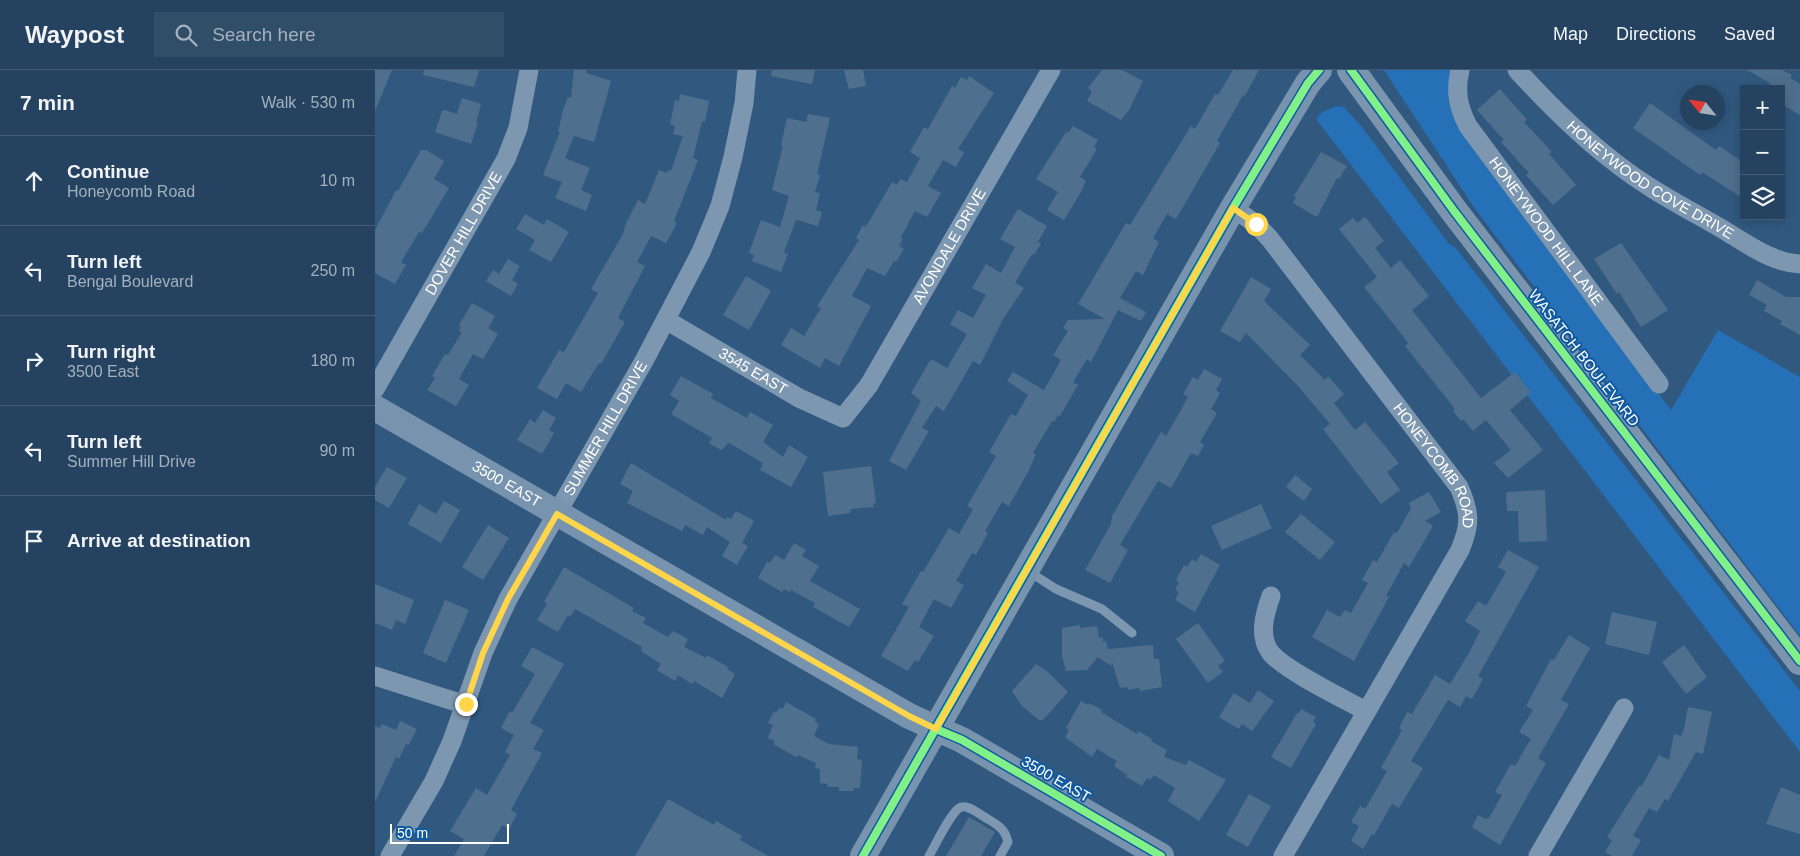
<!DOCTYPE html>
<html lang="en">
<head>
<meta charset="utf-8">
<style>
	body { margin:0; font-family:Arial,sans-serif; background:#314e69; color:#f1f3f6 }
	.controls { position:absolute; right:15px; top:15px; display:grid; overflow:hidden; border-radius:0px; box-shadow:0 2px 12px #0003 }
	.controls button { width:45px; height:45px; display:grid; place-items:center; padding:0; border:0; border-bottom:1px solid #425c75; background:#254360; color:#f1f3f6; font:25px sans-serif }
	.compass { position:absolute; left:1305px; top:15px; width:45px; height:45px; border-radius:50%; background:#254360; box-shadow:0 2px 12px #0003; rotate:300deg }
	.scale { position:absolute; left:15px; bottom:12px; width:119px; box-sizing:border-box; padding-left:5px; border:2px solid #fff; border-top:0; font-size:14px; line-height:18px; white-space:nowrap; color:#fff; -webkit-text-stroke:4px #105aa1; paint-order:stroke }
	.stop { position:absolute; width:15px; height:15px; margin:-11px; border:4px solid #ffd54a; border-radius:50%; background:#fff }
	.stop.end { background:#ffd54a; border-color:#fff; box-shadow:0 1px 5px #0008 }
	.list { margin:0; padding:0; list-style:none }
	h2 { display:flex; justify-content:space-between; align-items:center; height:65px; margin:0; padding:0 20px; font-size:21px }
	h2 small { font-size:16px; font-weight:400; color:#a3b0bd }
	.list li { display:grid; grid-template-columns:32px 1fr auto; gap:15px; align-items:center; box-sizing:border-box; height:90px; padding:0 20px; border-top:1px solid #425c75 }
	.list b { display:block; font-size:19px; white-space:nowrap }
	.list p { margin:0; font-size:16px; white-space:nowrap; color:#a3b0bd }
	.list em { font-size:16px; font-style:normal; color:#a3b0bd }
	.icon { flex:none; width:28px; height:28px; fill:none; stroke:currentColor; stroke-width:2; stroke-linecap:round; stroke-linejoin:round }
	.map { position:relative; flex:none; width:1425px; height:786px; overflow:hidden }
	header { display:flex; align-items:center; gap:30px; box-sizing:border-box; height:70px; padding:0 25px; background:#254360; border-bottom:1px solid #425c75 }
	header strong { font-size:24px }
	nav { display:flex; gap:28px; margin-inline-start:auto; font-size:18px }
	.search { width:350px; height:45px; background:#314e69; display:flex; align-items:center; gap:12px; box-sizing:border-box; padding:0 18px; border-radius:0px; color:#a3b0bd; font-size:19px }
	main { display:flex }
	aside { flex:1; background:#254360 }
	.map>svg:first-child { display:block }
</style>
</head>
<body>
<header>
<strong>Waypost</strong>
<div class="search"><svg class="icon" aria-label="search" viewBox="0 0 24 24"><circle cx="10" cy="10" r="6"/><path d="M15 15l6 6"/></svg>Search here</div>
<nav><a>Map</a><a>Directions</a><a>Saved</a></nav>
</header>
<main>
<aside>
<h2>7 min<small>Walk · 530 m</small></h2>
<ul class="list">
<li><svg class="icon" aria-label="ahead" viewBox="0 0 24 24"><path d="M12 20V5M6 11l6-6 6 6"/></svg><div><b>Continue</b><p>Honeycomb Road</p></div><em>10 m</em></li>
<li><svg class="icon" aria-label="left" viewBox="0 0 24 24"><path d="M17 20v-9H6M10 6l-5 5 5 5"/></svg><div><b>Turn left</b><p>Bengal Boulevard</p></div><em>250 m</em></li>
<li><svg class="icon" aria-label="right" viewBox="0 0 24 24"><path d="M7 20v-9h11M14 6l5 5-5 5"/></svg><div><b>Turn right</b><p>3500 East</p></div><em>180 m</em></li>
<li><svg class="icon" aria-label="left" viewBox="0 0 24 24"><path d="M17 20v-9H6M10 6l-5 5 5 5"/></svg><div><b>Turn left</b><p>Summer Hill Drive</p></div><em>90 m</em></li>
<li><svg class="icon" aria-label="arrive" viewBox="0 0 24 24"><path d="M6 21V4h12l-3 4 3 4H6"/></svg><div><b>Arrive at destination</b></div></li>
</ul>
</aside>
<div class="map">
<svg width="1425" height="786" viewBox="0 0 1425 786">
	<rect width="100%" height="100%" fill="#315980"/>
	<path fill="#2570b6" d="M1009,0H1078C1073,20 1075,34 1082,53L1296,340L1343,260L1425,307V566L1100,139Z
		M961,36L969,37L987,57L1074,174L1080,177L1425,621V682L941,49L947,42Z"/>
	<path fill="#4f6f8e" d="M0,0H17L0,41Z
		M49,0H104L99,17L48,5Z
		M199,0H211V3L236,11L219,72L199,66L190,88L215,98L206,120L217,125L211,141L180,128L187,112L168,105L185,62H183L188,40L193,27L196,28Z
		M397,0H440L437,14L396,6Z
		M469,0H488L491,16L474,19Z
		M727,0H747L768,11L754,40L746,50L712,31L717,22L713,18Z
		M858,0H884L870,26L868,25L842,71L845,73L801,149L792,144L778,168L784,172L768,205L761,201L745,228L771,242L766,251L743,240L716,292L712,289L698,312L703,315L685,346L683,345L679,352L677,351L658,383L661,384L654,400L634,436L627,432L610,461L613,463L601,485L597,483L581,511L589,515L576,538L559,529L544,557L559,566L543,592L540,590L533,601L506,586L534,537L527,534L546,501L548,502L574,458L584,464L598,439L592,436L621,386L614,382L636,344L641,346L653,325L632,311L638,302L669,320L686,290L678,285L693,261L688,258L693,250L730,249L703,234L751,153L755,155L816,56L820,59L840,24L843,25Z
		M1372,0H1407L1417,5L1415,8L1425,14V45L1406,34V19H1392L1395,13Z
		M594,6L619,23L583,79L589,82L581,97L568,90L553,116L566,123L552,147L540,141L526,167L528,169L524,176L529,179L521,192L519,191L510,206L492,198L477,226L496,236L464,296L450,288L445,298L406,275L416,258L429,266L446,238L442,236L484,170L481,168L488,155L490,157L495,150L517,112L522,115L525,109L532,112L545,88L535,82L549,57L553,59L577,16L580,18L586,7L592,10Z
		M1125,19L1152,50L1149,52L1177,82L1174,84L1201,115L1178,135L1151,105L1154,103L1126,72L1129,70L1102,40Z
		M305,24L334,31L330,52L327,51L318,88L323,90L299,151L302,153L291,173L276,166L262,192L270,196L243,248L250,252L226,294L224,293L206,322L191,313L182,329L162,318L184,280L189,282L223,223L216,219L248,164L251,153L263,130L270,134L284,100L292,103L293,100L296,101L308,66L298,64L300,56L295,54L300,30L304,31Z
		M87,28L106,34L101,53H103L96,74L60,62L67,41L70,40L82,44Z
		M1275,33L1341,80L1344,76L1369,93V129L1327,102L1325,105L1258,58Z
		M433,44L455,48L442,104L445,105L440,122L445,123L441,140L447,142L443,156L421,150L409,182L413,184L406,202L377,191L379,185L374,183L386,150L405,157L414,126L397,120L408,75H406L412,48L431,52Z
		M698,56L723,70L719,77L722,79L705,107L711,111L706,122L689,150L672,140L683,122L661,109L691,62L693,63Z
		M46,80H51L69,91L59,109L74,118L47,163L44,162L26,192L31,195L20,214L0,203V160L21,120L23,121Z
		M946,82L972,96L964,109L962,108L942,147L918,133L921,127L919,126Z
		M643,139L672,156L663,172L666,174L659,185L657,184L640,213L649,218L628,249L605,295L598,291L569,341L561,336L547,358L554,361L531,400L514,391L546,331L536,323L556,289L572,298L592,264L575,254L583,240L598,248L611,225L597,218L611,194L626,203L640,177L625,169Z
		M150,144L169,155L172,149L194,162L176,192L154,180L160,170L141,159Z
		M990,147L1009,171L1000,178L1016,198L1025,190L1054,226L1037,240L1106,328L1140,302L1156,322L1135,340L1168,380L1133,408L1119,393L1136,380L1111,350L1098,361L1088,349L1086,351L1078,341L1080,339L1030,276L1033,273L1028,266L989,217L1002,207L964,159L978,148L982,153Z
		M1246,173L1293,240L1266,257L1244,222L1242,224L1219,189Z
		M133,189L145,196L137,210L143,214L136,226L111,211L118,200L124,204Z
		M371,206L396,221L374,260L348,245Z
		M876,207L896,219L889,231L935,275L925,285L950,310L953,306L969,324L959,333L980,360L990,352L1024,393L1012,402L1025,420L1006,434L948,359L955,354L923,316L871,263L865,272L845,261Z
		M1382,210L1411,227H1425V265L1405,254L1407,251L1389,241L1392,235L1374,225Z
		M97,233L120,246L113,258L123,264L108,289L98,284L84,309L94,315L81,336L52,320L60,308L57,306L70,284L73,285L87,262L84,261L86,257L84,255Z
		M829,299L847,309L841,320L845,323L836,339L842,343L825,372L829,375L823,386L816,383L796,418L783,411L745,475L753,480L735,513L710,500L736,454L737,446L786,362L791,366L807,338L813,327L808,324L818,307L823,310Z
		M306,306L338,324L336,328L372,348L375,342L398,355L388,372L408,387L414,375L433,387L416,417L385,400L388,393L354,373L346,380L334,373L337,368L296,344L304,331L295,325Z
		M168,340L181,348L174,360L179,363L167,384L142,370L155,349L160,353Z
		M256,393L351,450L352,447L356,449L361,441L379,451L367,473L373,476L362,495L347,486L355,472L332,457L328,465L310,455L307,461L252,433L258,421L245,414Z
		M496,396L501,433L498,434L499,437L476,439L475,443L453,446L448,402Z
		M12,397L32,408L14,438L0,430V417Z
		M920,405L937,419L929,431L911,417Z
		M1170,420L1172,471L1144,472L1143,441H1132L1131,422Z
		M1054,422L1066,442L1050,451L1058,456L1034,497L1029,493L1011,526L1014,527L979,591L937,567L952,540L965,547L970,540L976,543L993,513L987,510L998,490L1002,492L1019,462L1022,463L1036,438L1034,433Z
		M69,431L85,440L66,473L33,454L44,434L61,444Z
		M886,434L897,458L847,480L836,456Z
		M926,444L960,472L945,490L910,462Z
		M113,455L134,468L108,510L87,497Z
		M419,473L431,480L427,486L444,496L435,511L485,539L474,557L438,537L440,533L416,520L415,522L409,519L407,522L383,508L392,492L395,493L400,485L409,490Z
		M1133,480L1164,497L1106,601L1103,606L1108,609L1097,629L1091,626L1085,637L1073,630L1036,691L1048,698L1024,738L1017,734L999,765L997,764L988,779L976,771L984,756L976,752L985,736L990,739L1012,701L1006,698L1027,660L1024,658L1032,642L1037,644L1060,605L1075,614L1095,581L1105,561L1090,551L1103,531L1111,536L1131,502L1123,497Z
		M826,484L845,495L820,542L800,530L804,522L800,520L804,512L801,510L809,495L812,497L817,489L821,492Z
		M189,497L259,538L257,541L271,548L268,553L293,567L298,561L313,569L309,577L331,588L332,585L353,597L352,599L360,604L347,628L319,611L317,614L303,605L300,611L282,600L286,594L266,581L267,577L200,539L195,547L193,545L183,562L162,550L172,534L169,532Z
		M0,514L39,530L30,554L21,550L17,560L0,553Z
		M70,530L94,540L71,593L48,583Z
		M1237,542L1282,552L1274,585L1230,574Z
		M823,553L850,591L843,596L848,602L833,613L801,569Z
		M705,555V558L722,556L724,568L728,567V572L731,571L733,579L778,575L779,589H784L787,617L765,621L764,618L753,620L752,617L745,618L737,592L736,596L723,587L712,600L691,601L687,586V558Z
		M1194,565L1215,578L1186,630L1194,634L1163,688L1171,693L1125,775L1097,757L1103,745L1111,749L1114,748L1127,725L1120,722L1136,694L1140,696L1156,669L1144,662L1158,640L1151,636L1176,589L1179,590Z
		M1309,575L1332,607L1311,624L1287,592Z
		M157,577L189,594L155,653L169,660L158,679L167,683L136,740L142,744L134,759L127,755L109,786H79L89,769L75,761L101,718L112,725L135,685L130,682L139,665L126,658L135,641L137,643L160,604L146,596Z
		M661,594L672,601L693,622L668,650H664L646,635L637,621Z
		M883,620L899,631L877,661L867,654L864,659L844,647L859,623L875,633Z
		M706,631L713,635L714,633L727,640L726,642L762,664L763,661L777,669L776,671L792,680L789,687L811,695L814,690L851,710L824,751L793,731L800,718L779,705L775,710L772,708L767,716L751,707L752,705L739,696L742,691L722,679L717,687L690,667L694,660L691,658Z
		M411,632L441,649L440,652L444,654L439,666L454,674L483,677L482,689L487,690L485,718H479V721H464V717H453L452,714L445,713V699L440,698L441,693L423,685L421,687L398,674L400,671L393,668L398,655L393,653L399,641L401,643L404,638L408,639Z
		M1313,637L1337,642L1328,684L1321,682L1293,731L1290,729L1282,742L1274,738L1258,766L1266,770L1257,786H1237L1230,782L1237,770L1232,767L1264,716L1266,717L1284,685L1294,690L1299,664L1306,666L1309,659Z
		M926,639L941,647L938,652L941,654L916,698L896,687L922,643L923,644Z
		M25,651L42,659L34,675L31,674L24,689L21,687L0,732V656L5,658L7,654L21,660Z
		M1406,717L1425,725V764L1391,754Z
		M874,724L896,736L873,777L851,765Z
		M293,729L339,755L341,751L367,766L365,770L393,786H260Z
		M594,747L620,762L606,786H571Z"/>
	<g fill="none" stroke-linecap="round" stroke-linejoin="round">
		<path stroke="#7d97b0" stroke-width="9" d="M653,501L681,519L727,539L757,563
			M554,786C560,776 576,741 586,737C594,735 604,744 611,748C623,755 630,759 633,772L625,786"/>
		<g stroke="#7d97b0" stroke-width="19">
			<path id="s1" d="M1085,0C1080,21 1083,37 1093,56L1284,314"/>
			<path id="s2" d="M1142,0C1173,34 1205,66 1242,94C1275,120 1313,139 1349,160C1372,174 1398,193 1425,194"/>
			<path id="s3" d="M858,138L881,154L895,169L1084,417C1095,442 1096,454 1085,480L908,786"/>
			<path id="s4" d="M291,250L424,328L468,348L494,315L676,0"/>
			<path id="s5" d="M0,319L131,89L143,58L154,0"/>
			<path d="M896,526C890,543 883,565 895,582C907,599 971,630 991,641"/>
			<path d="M0,606L91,635"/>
			<path id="s6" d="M15,786L59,711L77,671L108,583L133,529L270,289L326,182L345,136L358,87L369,33L372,0"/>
			<path d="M1163,786L1249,638"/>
		</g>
		<g stroke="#7893ad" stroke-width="26">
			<path id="s7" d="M0,338L534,646L587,670L786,786"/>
			<path d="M488,786L858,138L933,13L944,0"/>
		</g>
		<path stroke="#7c95af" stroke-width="28" d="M976,0L1079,141L1425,591"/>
		<defs>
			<path id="cycleway" d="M976,0L1079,141L1425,591
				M561,659L587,670L786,786
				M488,786L858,138L933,13L944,0"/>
		</defs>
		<use href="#cycleway" stroke="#105aa1" stroke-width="11"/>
		<use href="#cycleway" stroke="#82f089" stroke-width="8"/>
	</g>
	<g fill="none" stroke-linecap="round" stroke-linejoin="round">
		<path stroke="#ffd54a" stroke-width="6" d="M91,634L108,583L133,529L182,444L534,646L561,659L858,138L881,154"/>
	</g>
	<g text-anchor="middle" stroke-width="4" stroke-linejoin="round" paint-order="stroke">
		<g font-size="15" fill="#fff" stroke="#105aa1">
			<text dy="5" stroke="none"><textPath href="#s2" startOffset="174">HONEYWOOD COVE DRIVE</textPath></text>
			<text dy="5" stroke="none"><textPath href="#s1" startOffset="189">HONEYWOOD HILL LANE</textPath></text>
			<text dy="5" stroke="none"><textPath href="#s5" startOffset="179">DOVER HILL DRIVE</textPath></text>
			<text dy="5" stroke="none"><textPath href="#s4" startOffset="405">AVONDALE DRIVE</textPath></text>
			<text transform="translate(1209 288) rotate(52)" y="5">WASATCH BOULEVARD</text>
			<text dy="5" stroke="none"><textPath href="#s4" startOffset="101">3545 EAST</textPath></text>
			<text dy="5" stroke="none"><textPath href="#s6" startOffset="480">SUMMER HILL DRIVE</textPath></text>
			<text dy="5" stroke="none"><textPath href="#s3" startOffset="330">HONEYCOMB ROAD</textPath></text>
			<text dy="5" stroke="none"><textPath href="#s7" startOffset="152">3500 EAST</textPath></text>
			<text transform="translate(681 709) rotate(30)" y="5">3500 EAST</text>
		</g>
	</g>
</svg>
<div class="controls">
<button>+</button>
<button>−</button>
<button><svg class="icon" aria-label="layers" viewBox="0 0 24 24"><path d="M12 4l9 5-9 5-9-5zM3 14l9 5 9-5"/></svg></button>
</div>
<svg class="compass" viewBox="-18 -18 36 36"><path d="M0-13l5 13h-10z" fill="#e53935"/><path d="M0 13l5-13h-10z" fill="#a3b0bd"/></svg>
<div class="scale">50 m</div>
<div class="stop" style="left:881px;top:154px"></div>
<div class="stop end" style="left:91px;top:634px"></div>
</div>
</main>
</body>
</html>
